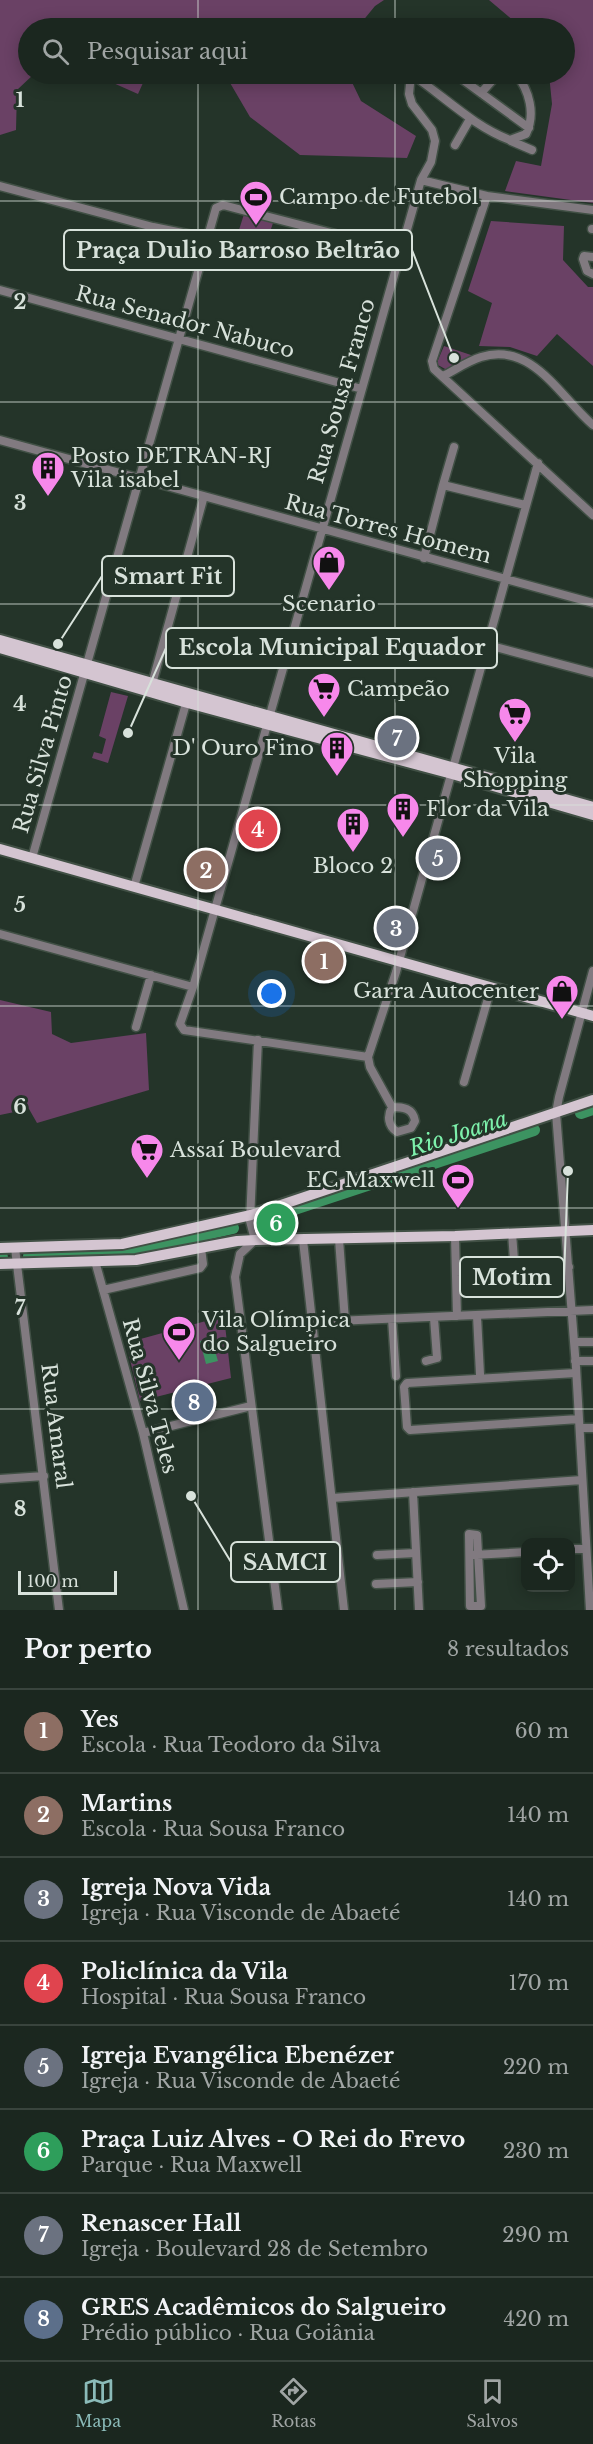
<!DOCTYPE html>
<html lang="pt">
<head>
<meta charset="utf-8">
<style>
	body { margin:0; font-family:"Libre Baskerville",serif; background:#242f28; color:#f1f3f6 }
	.controls { position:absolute; right:18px; bottom:18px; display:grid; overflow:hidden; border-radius:12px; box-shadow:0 3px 15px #0003 }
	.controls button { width:54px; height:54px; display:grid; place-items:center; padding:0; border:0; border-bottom:2px solid #39443d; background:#1b271f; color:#f1f3f6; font:30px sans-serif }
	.scale { position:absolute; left:18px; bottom:15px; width:99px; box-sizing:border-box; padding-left:6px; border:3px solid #d8e2db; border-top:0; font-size:16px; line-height:21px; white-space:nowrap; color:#d8e2db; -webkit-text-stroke:4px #243429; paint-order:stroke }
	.you { position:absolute; left:272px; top:994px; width:21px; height:21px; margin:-15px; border:4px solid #fff; border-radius:50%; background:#1a73e8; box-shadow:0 0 0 9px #1a73e833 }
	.badge { display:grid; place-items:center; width:39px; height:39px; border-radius:50%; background:#8bbbb9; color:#fff; font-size:20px; font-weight:700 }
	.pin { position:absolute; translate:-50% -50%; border:3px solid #fff; box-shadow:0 2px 6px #0006 }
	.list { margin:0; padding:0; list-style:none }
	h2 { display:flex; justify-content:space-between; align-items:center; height:78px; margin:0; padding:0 24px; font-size:26px }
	h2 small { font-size:20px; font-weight:400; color:#a0a5a4 }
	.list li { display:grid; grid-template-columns:39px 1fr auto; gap:18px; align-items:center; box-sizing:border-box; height:84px; padding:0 24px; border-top:2px solid #39443d }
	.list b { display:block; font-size:22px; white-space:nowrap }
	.list p { margin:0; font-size:20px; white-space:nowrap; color:#a0a5a4 }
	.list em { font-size:20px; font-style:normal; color:#a0a5a4 }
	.icon { flex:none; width:33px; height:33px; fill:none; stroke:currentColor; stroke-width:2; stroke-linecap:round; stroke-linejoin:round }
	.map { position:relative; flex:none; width:593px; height:1610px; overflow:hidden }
	.search { position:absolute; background:#1b271f; box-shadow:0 3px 15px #0003; left:18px; right:18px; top:18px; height:66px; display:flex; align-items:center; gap:15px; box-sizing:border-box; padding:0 21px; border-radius:33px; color:#a0a5a4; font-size:22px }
	.sheet { height:750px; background:#1b271f }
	nav { display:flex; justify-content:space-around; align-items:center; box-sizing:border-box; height:84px; border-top:2px solid #39443d; background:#1b271f; font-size:16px; color:#a0a5a4 }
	nav a { display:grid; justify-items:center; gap:3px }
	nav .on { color:#8bbbb9 }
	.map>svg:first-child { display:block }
</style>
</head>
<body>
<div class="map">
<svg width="593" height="1610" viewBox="0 0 593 1610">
	<rect width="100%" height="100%" fill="#243429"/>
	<path fill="#6a4165" d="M0,0H384L375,6L357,28H28V74H34L17,90L16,130L0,135Z
		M489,0H593V203L505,191L516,161L541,166L552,104L549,74H564V28H522Z
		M93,74H147L138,94Z
		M215,74H348L361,101L416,136L407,158L300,155L250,117L226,76Z
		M244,214L273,223L268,238L239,230Z
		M491,221L564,226L563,260L588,287H593V366L557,334L537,356L510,347L479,346L492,303L468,291Z
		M444,346L474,356L447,370L438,365V360Z
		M111,692L128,696L108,763L92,758L94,752L102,754L106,739L99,736Z
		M0,1000L51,1012L52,1034L71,1043L146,1033L149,1090L37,1123L29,1109L0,1115Z
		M300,1213L281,1225L282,1235H261L258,1226Z
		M224,1316L231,1378L140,1401L126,1343Z"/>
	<path fill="#3c9361" d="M211,1338L218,1361L206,1364L200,1341Z"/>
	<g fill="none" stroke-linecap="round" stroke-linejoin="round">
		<path stroke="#3c9361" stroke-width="12" d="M581,1113L593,1109
			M258,1221L534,1130
			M29,1256L124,1253L233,1228
			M0,1257H2"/>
		<defs>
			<path id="minor" d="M411,74C444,96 473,126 510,140L526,134C536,114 529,90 516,74
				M455,74L529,128
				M481,93L498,74
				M511,141L532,150
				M455,145L470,119
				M421,180L487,196L432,361L434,369L593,515
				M0,186L153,227L207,238
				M487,196L593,210
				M592,229H593
				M593,257L584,256L583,259L587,271L593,274
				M0,290L362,389
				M443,376C455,370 468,361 481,357C532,341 560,397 593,425
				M0,440L593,603
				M443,485L454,447
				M424,558L443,485L525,505
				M488,645L593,673
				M152,684L204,496
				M32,858L216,208L223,205L401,251
				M134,887L185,707L183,696
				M0,934L193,987
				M136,1027L151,975
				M258,1040L250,1221L255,1240L240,1254L235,1277L278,1610
				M368,1057L184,1030L180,1024L193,987L421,180L431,162L435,141L432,130L412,104L409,94L411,74
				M368,1057L396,972L538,463
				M368,1057L370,1067L392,1107C387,1116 388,1126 397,1132L411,1128L415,1121C413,1108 403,1107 392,1107
				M464,1082L489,995
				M512,1233L516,1287
				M455,1236L457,1316
				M339,1239L345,1321
				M303,1240L344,1610
				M15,1248L59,1610
				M95,1261L143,1433L184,1610
				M456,1272L569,1267
				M103,1290L200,1268L203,1264L201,1248
				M477,1316L480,1374
				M392,1319L396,1376
				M312,1322L593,1310
				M574,1342H593
				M426,1361L437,1358L434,1318
				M575,1361H593
				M576,1373L407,1383L404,1387L407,1427L410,1430L579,1419
				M580,1428H593
				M143,1433L251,1406
				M0,1479L44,1476
				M413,1492L419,1610
				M332,1498L582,1480
				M469,1534L477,1535L481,1606H470Z
				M570,1549H585
				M377,1555L416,1553
				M472,1555L526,1552
				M376,1584L418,1582
				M590,1610L576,1367L556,1113L559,1097L593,971"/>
			<path id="major" d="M0,640L593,807
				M0,648L184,702L452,774L593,815
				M0,849L593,1016
				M0,1248L122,1244L251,1215L593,1100
				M0,1264L136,1260L237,1241L255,1240L455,1236L593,1230"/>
		</defs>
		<use href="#minor" stroke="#415045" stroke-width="11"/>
		<use href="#major" stroke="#415045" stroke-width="14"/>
		<use href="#minor" stroke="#817a80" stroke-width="8"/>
		<use href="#major" stroke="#d4c5d1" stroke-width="10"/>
	</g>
	<path fill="none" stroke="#d8e2db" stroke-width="1.5" stroke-opacity="0.55" d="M198,0V28M395,0V28M198,74V1610M395,74V1610M0,201H593M0,402H593M0,604H593M0,805H593M0,1006H593M0,1208H593M0,1409H593"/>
	<defs>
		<symbol id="stadium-pin" viewBox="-11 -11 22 30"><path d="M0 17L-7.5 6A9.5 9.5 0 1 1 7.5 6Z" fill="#f788eb" stroke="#243429"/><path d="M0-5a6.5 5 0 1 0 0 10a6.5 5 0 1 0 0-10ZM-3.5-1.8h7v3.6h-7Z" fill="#111"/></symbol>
		<symbol id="building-pin" viewBox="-11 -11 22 30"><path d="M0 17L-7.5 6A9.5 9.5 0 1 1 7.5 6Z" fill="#f788eb" stroke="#243429"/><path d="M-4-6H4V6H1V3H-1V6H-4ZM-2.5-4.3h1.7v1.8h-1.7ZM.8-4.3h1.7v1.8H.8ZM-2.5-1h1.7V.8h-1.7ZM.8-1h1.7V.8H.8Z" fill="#111"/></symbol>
		<symbol id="shop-pin" viewBox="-11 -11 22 30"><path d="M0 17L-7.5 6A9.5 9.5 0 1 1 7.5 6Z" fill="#f788eb" stroke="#243429"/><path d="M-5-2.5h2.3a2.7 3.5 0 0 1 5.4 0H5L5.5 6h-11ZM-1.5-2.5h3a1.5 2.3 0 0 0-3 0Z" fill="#111"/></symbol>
		<symbol id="supermarket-pin" viewBox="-11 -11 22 30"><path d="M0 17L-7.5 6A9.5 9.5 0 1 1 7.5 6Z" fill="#f788eb" stroke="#243429"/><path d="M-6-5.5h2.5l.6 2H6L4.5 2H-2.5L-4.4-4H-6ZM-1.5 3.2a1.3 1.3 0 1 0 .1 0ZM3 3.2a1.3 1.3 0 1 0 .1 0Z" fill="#111"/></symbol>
	</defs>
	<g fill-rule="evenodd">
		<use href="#stadium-pin" x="237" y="178" width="38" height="52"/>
		<use href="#building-pin" x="29" y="449" width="38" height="52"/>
		<use href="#shop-pin" x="310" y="543" width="38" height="52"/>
		<use href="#supermarket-pin" x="305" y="670" width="38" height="52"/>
		<use href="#supermarket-pin" x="496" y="695" width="38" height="52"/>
		<use href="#building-pin" x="318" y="729" width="38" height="52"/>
		<use href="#building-pin" x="384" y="790" width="38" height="52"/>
		<use href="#building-pin" x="334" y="805" width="38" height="52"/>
		<use href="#shop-pin" x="543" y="972" width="38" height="52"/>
		<use href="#supermarket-pin" x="128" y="1131" width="38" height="52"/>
		<use href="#stadium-pin" x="439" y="1161" width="38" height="52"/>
		<use href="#stadium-pin" x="160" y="1313" width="38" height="52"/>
	</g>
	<g text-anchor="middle" stroke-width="6" stroke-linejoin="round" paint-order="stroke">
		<g font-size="21" fill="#d8e2db" stroke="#243429" text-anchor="start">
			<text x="279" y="204">Campo de Futebol</text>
			<text x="71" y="463">Posto DETRAN-RJ<tspan x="71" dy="24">Vila isabel</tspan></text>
			<text x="329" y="611" text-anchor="middle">Scenario</text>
			<text x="347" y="696">Campeão</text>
			<text x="314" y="755" text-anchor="end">D' Ouro Fino</text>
			<text x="515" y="763" text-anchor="middle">Vila<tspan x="515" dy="24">Shopping</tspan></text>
			<text x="426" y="816">Flor da Vila</text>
			<text x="353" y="873" text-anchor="middle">Bloco 2</text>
			<text x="539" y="998" text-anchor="end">Garra Autocenter</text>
			<text x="170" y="1157">Assaí Boulevard</text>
			<text x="435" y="1187" text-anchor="end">EC Maxwell</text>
			<text x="202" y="1327">Vila Olímpica<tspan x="202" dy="24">do Salgueiro</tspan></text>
		</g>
		<g font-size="21" fill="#d8e2db" stroke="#243429">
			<text transform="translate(185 322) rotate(15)" y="7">Rua Senador Nabuco</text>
			<text transform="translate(342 391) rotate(-74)" y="7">Rua Sousa Franco</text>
			<text transform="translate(388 529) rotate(15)" y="7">Rua Torres Homem</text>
			<text transform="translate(43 754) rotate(-74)" y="7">Rua Silva Pinto</text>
			<text transform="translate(150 1396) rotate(75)" y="7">Rua Silva Teles</text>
			<text transform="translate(56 1426) rotate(83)" y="7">Rua Amaral</text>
		</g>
		<g font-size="22" font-style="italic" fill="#7df0ab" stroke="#243429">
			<text transform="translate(458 1133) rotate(-18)" y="8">Rio Joana</text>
		</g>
	</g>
	<g font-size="20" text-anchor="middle" font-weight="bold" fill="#d8e2db" stroke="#243429" stroke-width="6" stroke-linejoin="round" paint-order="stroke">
		<text x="20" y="107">1</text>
		<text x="20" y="309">2</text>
		<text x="20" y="510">3</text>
		<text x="20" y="711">4</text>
		<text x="20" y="912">5</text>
		<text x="20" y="1114">6</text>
		<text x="20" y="1315">7</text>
		<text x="20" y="1516">8</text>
	</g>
	<path fill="none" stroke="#d8e2db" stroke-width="2" d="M454 358L412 250M58 644L102 576M128 733L166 648M568 1171L564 1277M191 1496L231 1562"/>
	<g fill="#d8e2db" stroke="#243429" stroke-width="2">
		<circle cx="454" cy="358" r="6"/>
		<circle cx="58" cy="644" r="6"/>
		<circle cx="128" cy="733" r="6"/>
		<circle cx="568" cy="1171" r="6"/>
		<circle cx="191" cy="1496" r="6"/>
	</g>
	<g fill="#243429" stroke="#d8e2db" stroke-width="2">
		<rect x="64" y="230" width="348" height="40" rx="6"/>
		<rect x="102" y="556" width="132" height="40" rx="6"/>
		<rect x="166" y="628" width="331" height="40" rx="6"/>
		<rect x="460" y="1257" width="104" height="40" rx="6"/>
		<rect x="231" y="1542" width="109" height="40" rx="6"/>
	</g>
	<g font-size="22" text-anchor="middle" font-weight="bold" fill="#d8e2db">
		<text x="238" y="258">Praça Dulio Barroso Beltrão</text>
		<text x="168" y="584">Smart Fit</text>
		<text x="332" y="655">Escola Municipal Equador</text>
		<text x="512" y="1285">Motim</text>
		<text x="285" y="1570">SAMCI</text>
	</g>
</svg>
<div class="controls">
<button><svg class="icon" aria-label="locate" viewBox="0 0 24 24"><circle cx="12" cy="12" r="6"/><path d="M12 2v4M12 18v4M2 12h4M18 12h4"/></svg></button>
</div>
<div class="scale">100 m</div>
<div class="you"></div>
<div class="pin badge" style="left:324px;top:961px;background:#8d6e63">1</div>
<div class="pin badge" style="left:206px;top:870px;background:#8d6e63">2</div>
<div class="pin badge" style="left:396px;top:928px;background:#6b7280">3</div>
<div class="pin badge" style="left:258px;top:829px;background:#e0444e">4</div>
<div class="pin badge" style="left:438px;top:858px;background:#6b7280">5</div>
<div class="pin badge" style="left:276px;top:1223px;background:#2e9e5b">6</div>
<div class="pin badge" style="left:397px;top:738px;background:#6b7280">7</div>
<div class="pin badge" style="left:194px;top:1402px;background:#5c6f8a">8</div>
<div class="search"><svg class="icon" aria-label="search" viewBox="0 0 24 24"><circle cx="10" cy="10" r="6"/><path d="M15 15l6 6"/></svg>Pesquisar aqui</div>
</div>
<section class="sheet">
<h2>Por perto<small>8 resultados</small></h2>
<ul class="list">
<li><span class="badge" style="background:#8d6e63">1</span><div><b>Yes</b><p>Escola · Rua Teodoro da Silva</p></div><em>60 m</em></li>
<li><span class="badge" style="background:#8d6e63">2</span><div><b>Martins</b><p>Escola · Rua Sousa Franco</p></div><em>140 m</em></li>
<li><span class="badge" style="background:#6b7280">3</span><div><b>Igreja Nova Vida</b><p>Igreja · Rua Visconde de Abaeté</p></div><em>140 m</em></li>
<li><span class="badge" style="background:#e0444e">4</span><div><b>Policlínica da Vila</b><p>Hospital · Rua Sousa Franco</p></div><em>170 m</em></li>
<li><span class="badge" style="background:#6b7280">5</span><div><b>Igreja Evangélica Ebenézer</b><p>Igreja · Rua Visconde de Abaeté</p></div><em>220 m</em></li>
<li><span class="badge" style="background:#2e9e5b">6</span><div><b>Praça Luiz Alves - O Rei do Frevo</b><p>Parque · Rua Maxwell</p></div><em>230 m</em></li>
<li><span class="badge" style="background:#6b7280">7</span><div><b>Renascer Hall</b><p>Igreja · Boulevard 28 de Setembro</p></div><em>290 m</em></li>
<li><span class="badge" style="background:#5c6f8a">8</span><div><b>GRES Acadêmicos do Salgueiro</b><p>Prédio público · Rua Goiânia</p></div><em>420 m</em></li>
</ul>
</section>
<nav>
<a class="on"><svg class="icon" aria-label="map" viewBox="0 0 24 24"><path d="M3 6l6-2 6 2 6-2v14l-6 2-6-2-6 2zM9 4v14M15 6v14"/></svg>Mapa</a>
<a><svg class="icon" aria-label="directions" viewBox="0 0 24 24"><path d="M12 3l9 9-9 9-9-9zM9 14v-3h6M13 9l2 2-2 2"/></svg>Rotas</a>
<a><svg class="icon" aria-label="saved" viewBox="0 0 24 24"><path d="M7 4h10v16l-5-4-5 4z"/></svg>Salvos</a>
</nav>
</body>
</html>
